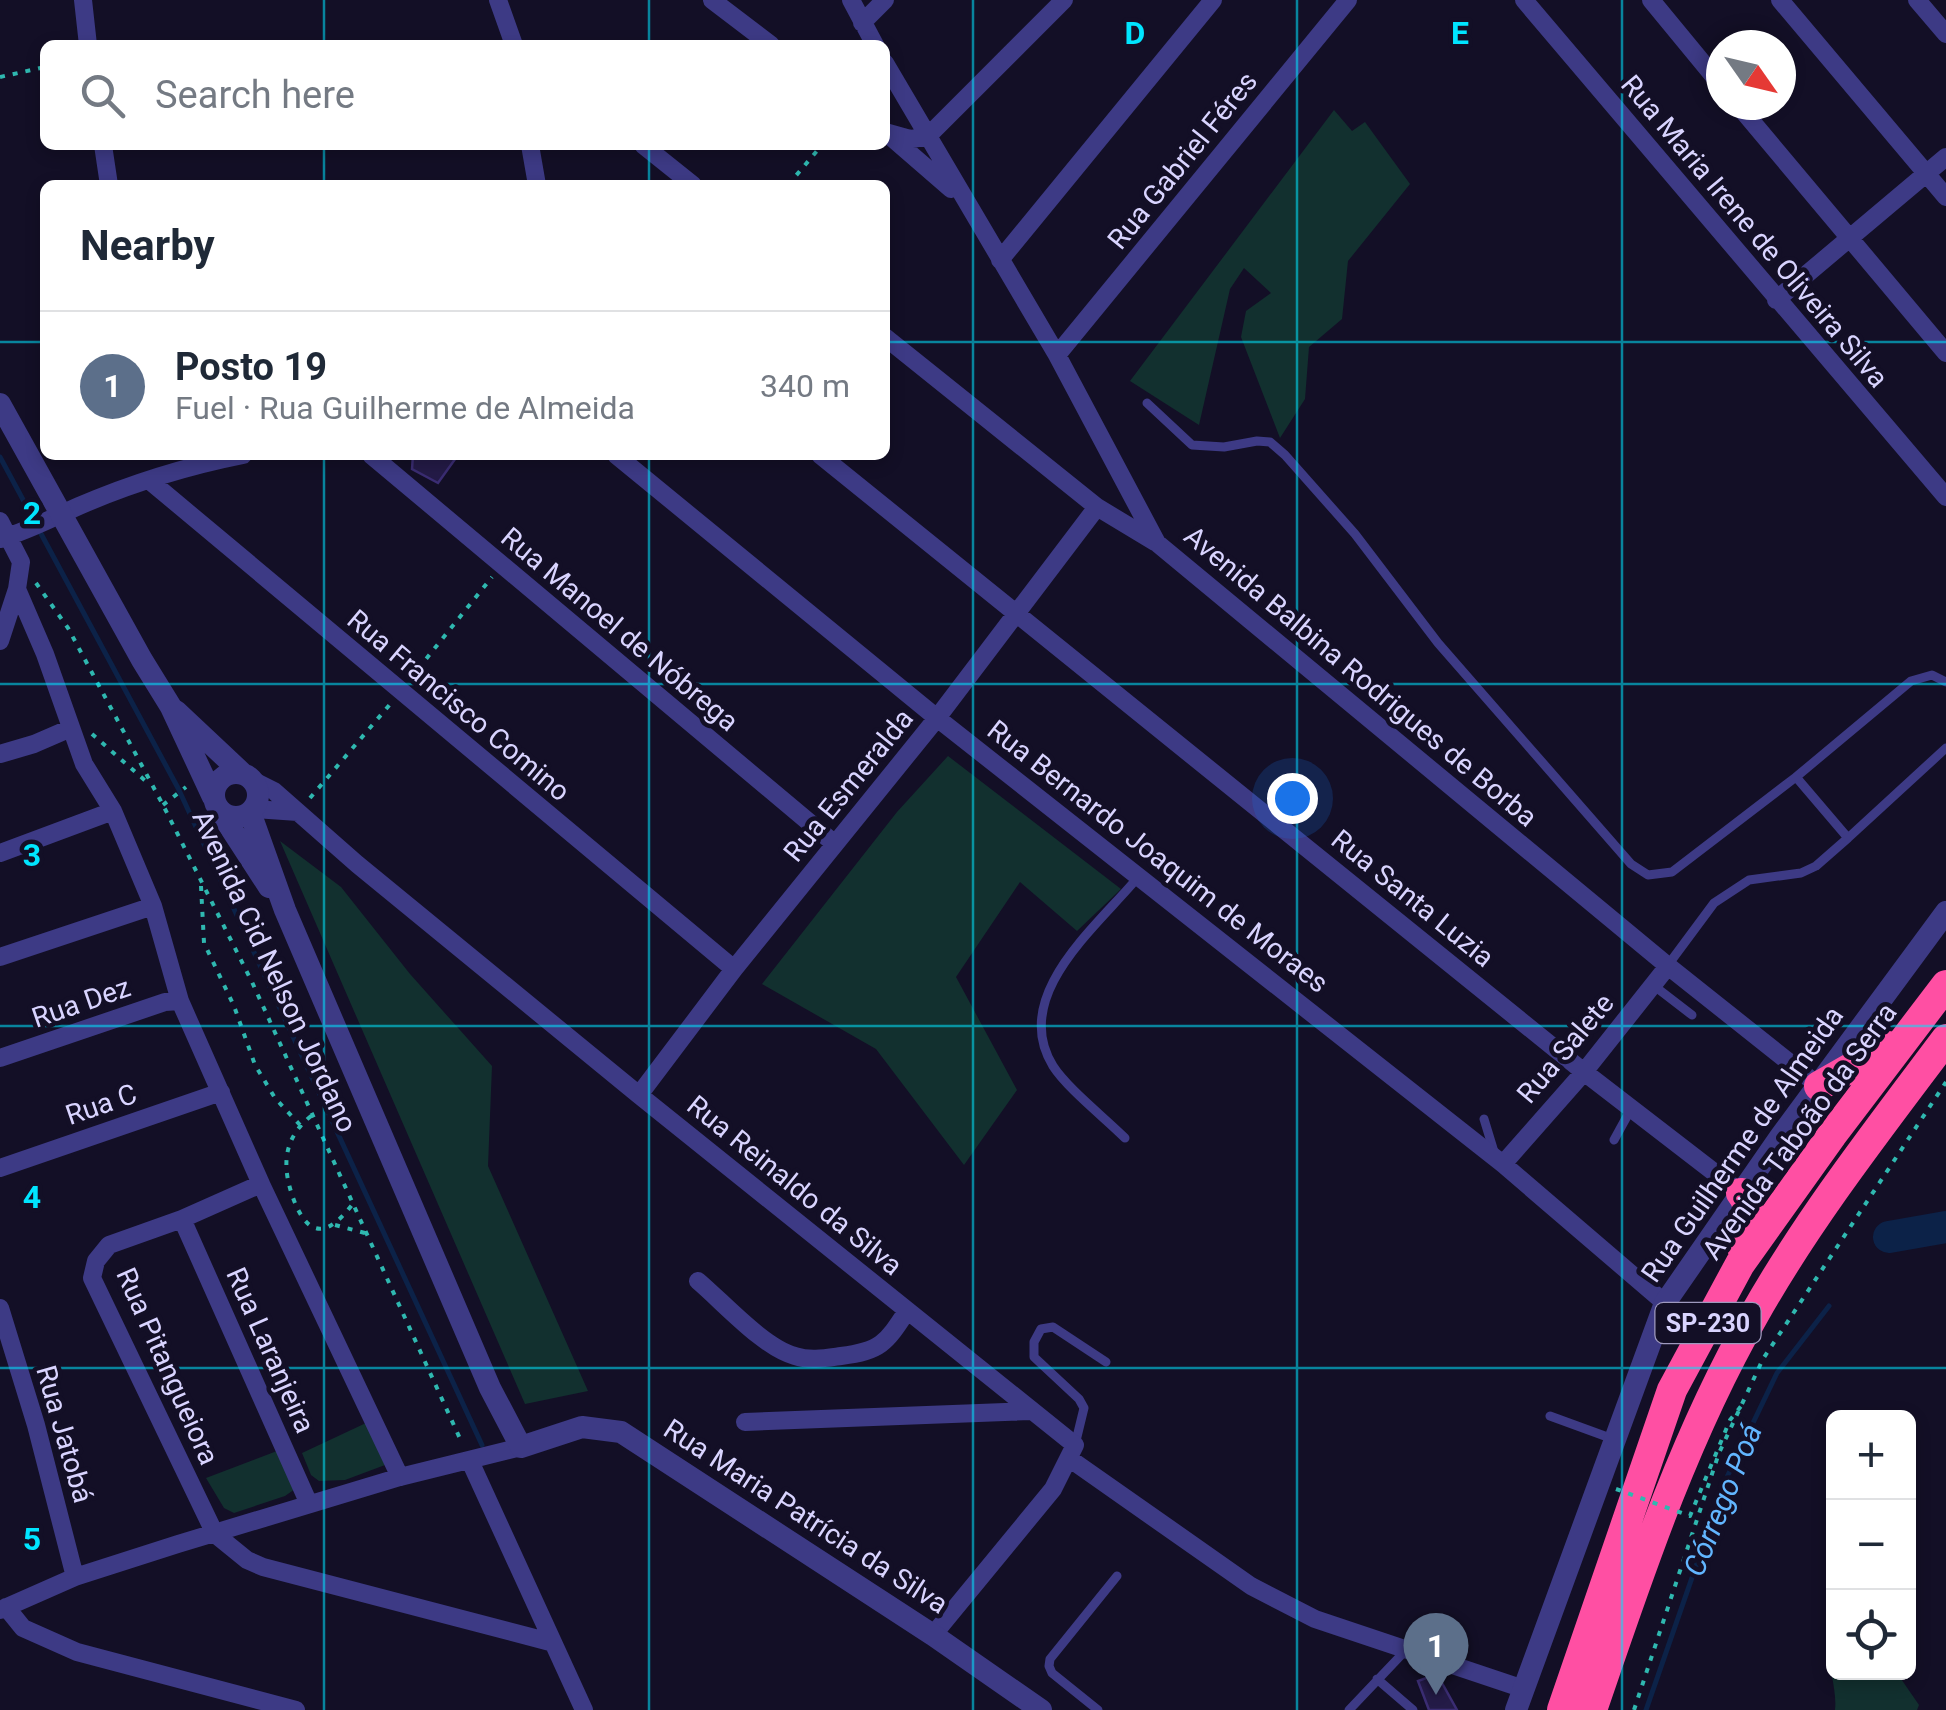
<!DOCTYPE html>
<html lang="en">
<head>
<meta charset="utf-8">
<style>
	body { margin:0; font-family:Roboto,sans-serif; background:#f6f6f7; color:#1f2937 }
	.controls { position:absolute; right:30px; bottom:30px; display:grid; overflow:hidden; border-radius:15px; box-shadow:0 5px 15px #0003 }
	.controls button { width:90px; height:90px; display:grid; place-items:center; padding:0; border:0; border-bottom:2px solid #e0e1e3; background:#fff; color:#1f2937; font:50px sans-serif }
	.compass { position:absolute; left:1706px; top:30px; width:90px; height:90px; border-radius:50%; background:#fff; box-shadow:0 5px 15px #0003; rotate:124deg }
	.you { position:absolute; left:1292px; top:798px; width:35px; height:35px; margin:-25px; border:8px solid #fff; border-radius:50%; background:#1a73e8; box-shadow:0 0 0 15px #1a73e833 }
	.badge { display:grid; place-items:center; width:65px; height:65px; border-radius:50%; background:#117e91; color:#fff; font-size:32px; font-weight:700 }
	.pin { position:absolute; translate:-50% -82px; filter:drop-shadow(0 2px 5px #0008) }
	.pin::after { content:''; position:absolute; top:52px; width:35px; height:30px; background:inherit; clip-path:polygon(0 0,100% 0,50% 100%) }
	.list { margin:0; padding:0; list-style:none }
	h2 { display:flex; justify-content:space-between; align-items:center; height:130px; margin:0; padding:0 40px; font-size:42px }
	h2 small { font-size:32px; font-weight:400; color:#747a83 }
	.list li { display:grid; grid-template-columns:65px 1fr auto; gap:30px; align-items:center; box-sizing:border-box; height:150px; padding:0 40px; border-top:2px solid #e0e1e3 }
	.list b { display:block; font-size:38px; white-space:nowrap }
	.list p { margin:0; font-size:32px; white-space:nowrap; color:#747a83 }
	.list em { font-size:32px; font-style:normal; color:#747a83 }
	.icon { flex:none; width:55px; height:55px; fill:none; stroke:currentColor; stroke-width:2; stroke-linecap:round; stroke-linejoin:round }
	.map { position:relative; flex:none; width:1946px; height:1710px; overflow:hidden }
	.search { position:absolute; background:#fff; box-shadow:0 5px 15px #0003; left:40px; top:40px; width:850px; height:110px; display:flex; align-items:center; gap:25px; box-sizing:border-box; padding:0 35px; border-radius:15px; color:#747a83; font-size:38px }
	.panel { position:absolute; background:#fff; box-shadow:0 5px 15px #0003; left:40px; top:180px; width:850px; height:280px; border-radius:15px }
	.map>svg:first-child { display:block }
</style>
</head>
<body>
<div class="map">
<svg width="1946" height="1710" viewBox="0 0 1946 1710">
	<rect width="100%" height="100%" fill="#130f26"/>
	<path fill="#12302f" d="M1334,110L1352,131L1365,122L1410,184L1348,261L1342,319L1309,347L1305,399L1280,438L1241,337L1246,311L1271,293L1244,268L1230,289L1199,425L1130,381Z
		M948,756L1121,889L1077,931L1020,882L956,977L1017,1090L964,1165L876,1049L762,984L897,812Z
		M280,841L341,887L410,974L492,1066L488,1166L588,1391L525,1404Z
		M366,1423L385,1465L345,1480L319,1481L311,1475L302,1453Z
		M277,1451L295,1489L285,1496L234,1513L224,1508L206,1478Z
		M1833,1629L1834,1672L1897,1673L1919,1705L1917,1710H1835C1838,1684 1821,1652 1833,1629Z"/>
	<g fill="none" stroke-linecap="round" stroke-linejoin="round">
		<path stroke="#0c2248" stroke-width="5" d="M0,457L34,520
			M39,530L178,788L482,1445
			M1646,1710L1727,1477L1777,1373L1829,1306"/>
		<path stroke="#0c2248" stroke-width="32" d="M1889,1237L1946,1227"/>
	</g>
	<path fill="#241b47" stroke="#3b2d73" stroke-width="2.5" d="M413,455H458L438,483L412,469Z
		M1437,1674L1457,1710H1429L1418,1681Z"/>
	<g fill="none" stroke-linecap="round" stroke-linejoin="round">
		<path stroke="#2fb8b0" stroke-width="4" stroke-dasharray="5 8" stroke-linecap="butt" d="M0,77L45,67
			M788,185L822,145
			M36,583L68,628L163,805L252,982L462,1443
			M410,679L492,577
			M92,734L149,784
			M310,798L392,702
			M163,805L186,787
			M201,886L204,943L234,1006L255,1065L275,1098L300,1125
			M311,1116C281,1140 282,1170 295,1203C311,1241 330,1233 352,1205
			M335,1225L365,1233
			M1634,1710L1719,1453L1763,1359L1946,1082"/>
		<path stroke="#3d3a85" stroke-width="9" d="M1147,403L1192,445L1224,447L1257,441L1270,442L1285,455L1355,534L1438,643L1631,864L1648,875L1672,872L1796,777L1848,838L1816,866L1801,873L1749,880L1714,903L1668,965
			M1796,777L1911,681L1932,675L1946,682
			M1848,838L1946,748
			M1653,985L1692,1015
			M1484,1119L1495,1155
			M1125,1138C1105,1118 1067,1088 1053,1066C1009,995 1099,925 1139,876
			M1614,1140L1631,1109
			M1550,1416L1613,1439
			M1075,1445L1084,1408L1079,1399L1034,1357V1342L1041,1329L1053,1327L1106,1362
			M1377,1679L1413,1710
			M1098,1710L1052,1673L1049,1666L1050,1659L1117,1576
			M1349,1710L1406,1650"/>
		<path stroke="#3d3a85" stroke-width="18" d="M83,0L88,45
			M498,0L514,45
			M712,0L771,45
			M851,0L875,45
			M1524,0L1946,497
			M1651,0L1721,85
			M1780,0L1946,197
			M1917,0L1946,34
			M862,23L885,0
			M885,63L1057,355L1157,543L1668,966L1819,1086
			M1738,105L1946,353
			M885,132L910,139L927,137L1064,0
			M891,137L951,189
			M103,145L109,185
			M530,145L537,185
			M643,145L693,185
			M1000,260L1213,0
			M1776,300L1946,157
			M885,337L1097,507L1155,542
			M1057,355L1348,0
			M371,455L835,844
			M616,455L937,718L1503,1164L1665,1303
			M820,455L1584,1072L1741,1193
			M150,481L734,969
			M0,521L21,562L17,589L0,641
			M0,539C28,531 52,518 79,506C130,484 188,466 243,455
			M17,589L45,654L84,764L113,811L153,906L180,1001L261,1184L182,1219L109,1245L96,1261L92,1278L215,1534L247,1560L263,1567L550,1642
			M0,754L34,744L71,728
			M252,780L274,791L357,864L639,1095L1075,1445L1053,1489L933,1635
			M253,809L298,812
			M0,853L113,811
			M0,957L153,906
			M0,1058L165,1002L180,1001
			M639,1095L734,969L937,718L1097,507
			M1503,1164L1584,1072L1668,966
			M0,1168L221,1092
			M261,1184L400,1477
			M182,1219L309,1504
			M698,1281C724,1303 764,1348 795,1356C810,1361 826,1358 841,1356C881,1351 886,1343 907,1311
			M0,1308L36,1425L75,1577
			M745,1422L1031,1411
			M1070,1459L1251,1586L1315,1619L1524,1689
			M470,1461L584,1710
			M6,1607L23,1628L77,1652L296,1710
			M0,1610L75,1577L178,1544L400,1477L521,1447"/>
		<path stroke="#3d3a85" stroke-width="22" d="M0,404L142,660L171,707L213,797
			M176,711L242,773
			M214 795a22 22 0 1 1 44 0a22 22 0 1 1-44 0Z
			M219,810L269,887
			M250,812L285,910L490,1388L521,1447L582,1427L621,1432L933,1635L1041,1710
			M1516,1710L1665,1303L1780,1137L1946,912"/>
		<path stroke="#ff4fa3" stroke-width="30" d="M1819,1086L1889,1046
			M1741,1193C1755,1210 1747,1232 1743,1252
			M1562,1710L1672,1390L1740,1264L1832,1135L1946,985
			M1592,1710C1638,1576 1683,1439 1754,1315C1808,1219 1880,1127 1946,1039"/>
		<path stroke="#2fb8b0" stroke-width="4" stroke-dasharray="5 8" stroke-linecap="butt" d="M1616,1489L1690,1516L1730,1420L1742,1405"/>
	</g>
	<path fill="none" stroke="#00e5ff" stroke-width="2.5" stroke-opacity="0.55" d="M324,0V45M649,0V45M973,0V1710M1297,0V1710M1622,0V1710M324,145V185M649,145V185M0,342H45M885,342H1946M324,455V1710M649,455V1710M0,684H1946M0,1026H1946M0,1368H1946"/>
	<g text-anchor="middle" stroke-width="9" stroke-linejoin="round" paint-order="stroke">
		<rect fill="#130f26" stroke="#9e99be" stroke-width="2.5" x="1655.5" y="1303" width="105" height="40" rx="8"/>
		<g font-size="25" font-weight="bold" fill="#d9d4ff">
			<text x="1708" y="1332">SP-230</text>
		</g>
		<g font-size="28" fill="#d9d4ff" stroke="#130f26">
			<text transform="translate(1182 160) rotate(-51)" y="10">Rua Gabriel Féres</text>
			<text transform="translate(1755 231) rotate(50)" y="10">Rua Maria Irene de Oliveira Silva</text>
			<text transform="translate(620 629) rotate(40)" y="10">Rua Manoel de Nóbrega</text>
			<text transform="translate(1361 676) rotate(40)" y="10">Avenida Balbina Rodrigues de Borba</text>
			<text transform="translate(459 705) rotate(40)" y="10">Rua Francisco Comino</text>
			<text transform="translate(848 785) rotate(-51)" y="10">Rua Esmeralda</text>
			<text transform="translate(1158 856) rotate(38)" y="10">Rua Bernardo Joaquim de Moraes</text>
			<text transform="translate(1413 898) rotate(39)" y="10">Rua Santa Luzia</text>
			<text transform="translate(275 971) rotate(65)" y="10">Avenida Cid Nelson Jordano</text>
			<text transform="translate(81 1002) rotate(-19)" y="10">Rua Dez</text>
			<text transform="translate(1565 1048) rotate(-50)" y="10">Rua Salete</text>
			<text transform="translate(101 1104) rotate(-19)" y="10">Rua C</text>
			<text transform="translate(1799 1131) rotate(-54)" y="10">Avenida Taboão da Serra</text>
			<text transform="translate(1742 1144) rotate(-55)" y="10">Rua Guilherme de Almeida</text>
			<text transform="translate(795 1185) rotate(39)" y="10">Rua Reinaldo da Silva</text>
			<text transform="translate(271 1350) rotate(66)" y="10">Rua Laranjeira</text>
			<text transform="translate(168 1366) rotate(66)" y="10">Rua Pitangueiora</text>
			<text transform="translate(65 1434) rotate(74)" y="10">Rua Jatobá</text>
			<text transform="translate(806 1516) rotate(33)" y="10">Rua Maria Patrícia da Silva</text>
		</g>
		<g font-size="30" font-style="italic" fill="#62b6ff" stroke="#130f26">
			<text transform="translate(1723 1500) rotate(-68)" y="10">Córrego Poá</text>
		</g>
	</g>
	<g font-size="32" text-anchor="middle" font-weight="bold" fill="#00e5ff" stroke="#130f26" stroke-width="9" stroke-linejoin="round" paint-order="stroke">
		<text x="1135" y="44">D</text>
		<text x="1460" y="44">E</text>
		<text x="32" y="524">2</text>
		<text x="32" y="866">3</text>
		<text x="32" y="1208">4</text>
		<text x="32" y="1550">5</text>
	</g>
</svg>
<div class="controls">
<button>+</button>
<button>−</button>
<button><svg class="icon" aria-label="locate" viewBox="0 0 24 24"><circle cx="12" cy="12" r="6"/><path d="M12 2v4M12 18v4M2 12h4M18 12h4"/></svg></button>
</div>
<svg class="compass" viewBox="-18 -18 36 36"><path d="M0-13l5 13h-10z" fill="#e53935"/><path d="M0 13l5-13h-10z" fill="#747a83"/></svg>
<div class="you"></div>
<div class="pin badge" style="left:1436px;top:1695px;background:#5c6f8a">1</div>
<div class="search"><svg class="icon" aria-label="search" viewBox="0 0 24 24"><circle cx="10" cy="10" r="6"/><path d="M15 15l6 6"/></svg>Search here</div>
<section class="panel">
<h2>Nearby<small></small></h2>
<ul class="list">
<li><span class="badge" style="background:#5c6f8a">1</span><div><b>Posto 19</b><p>Fuel · Rua Guilherme de Almeida</p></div><em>340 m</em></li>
</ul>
</section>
</div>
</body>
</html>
